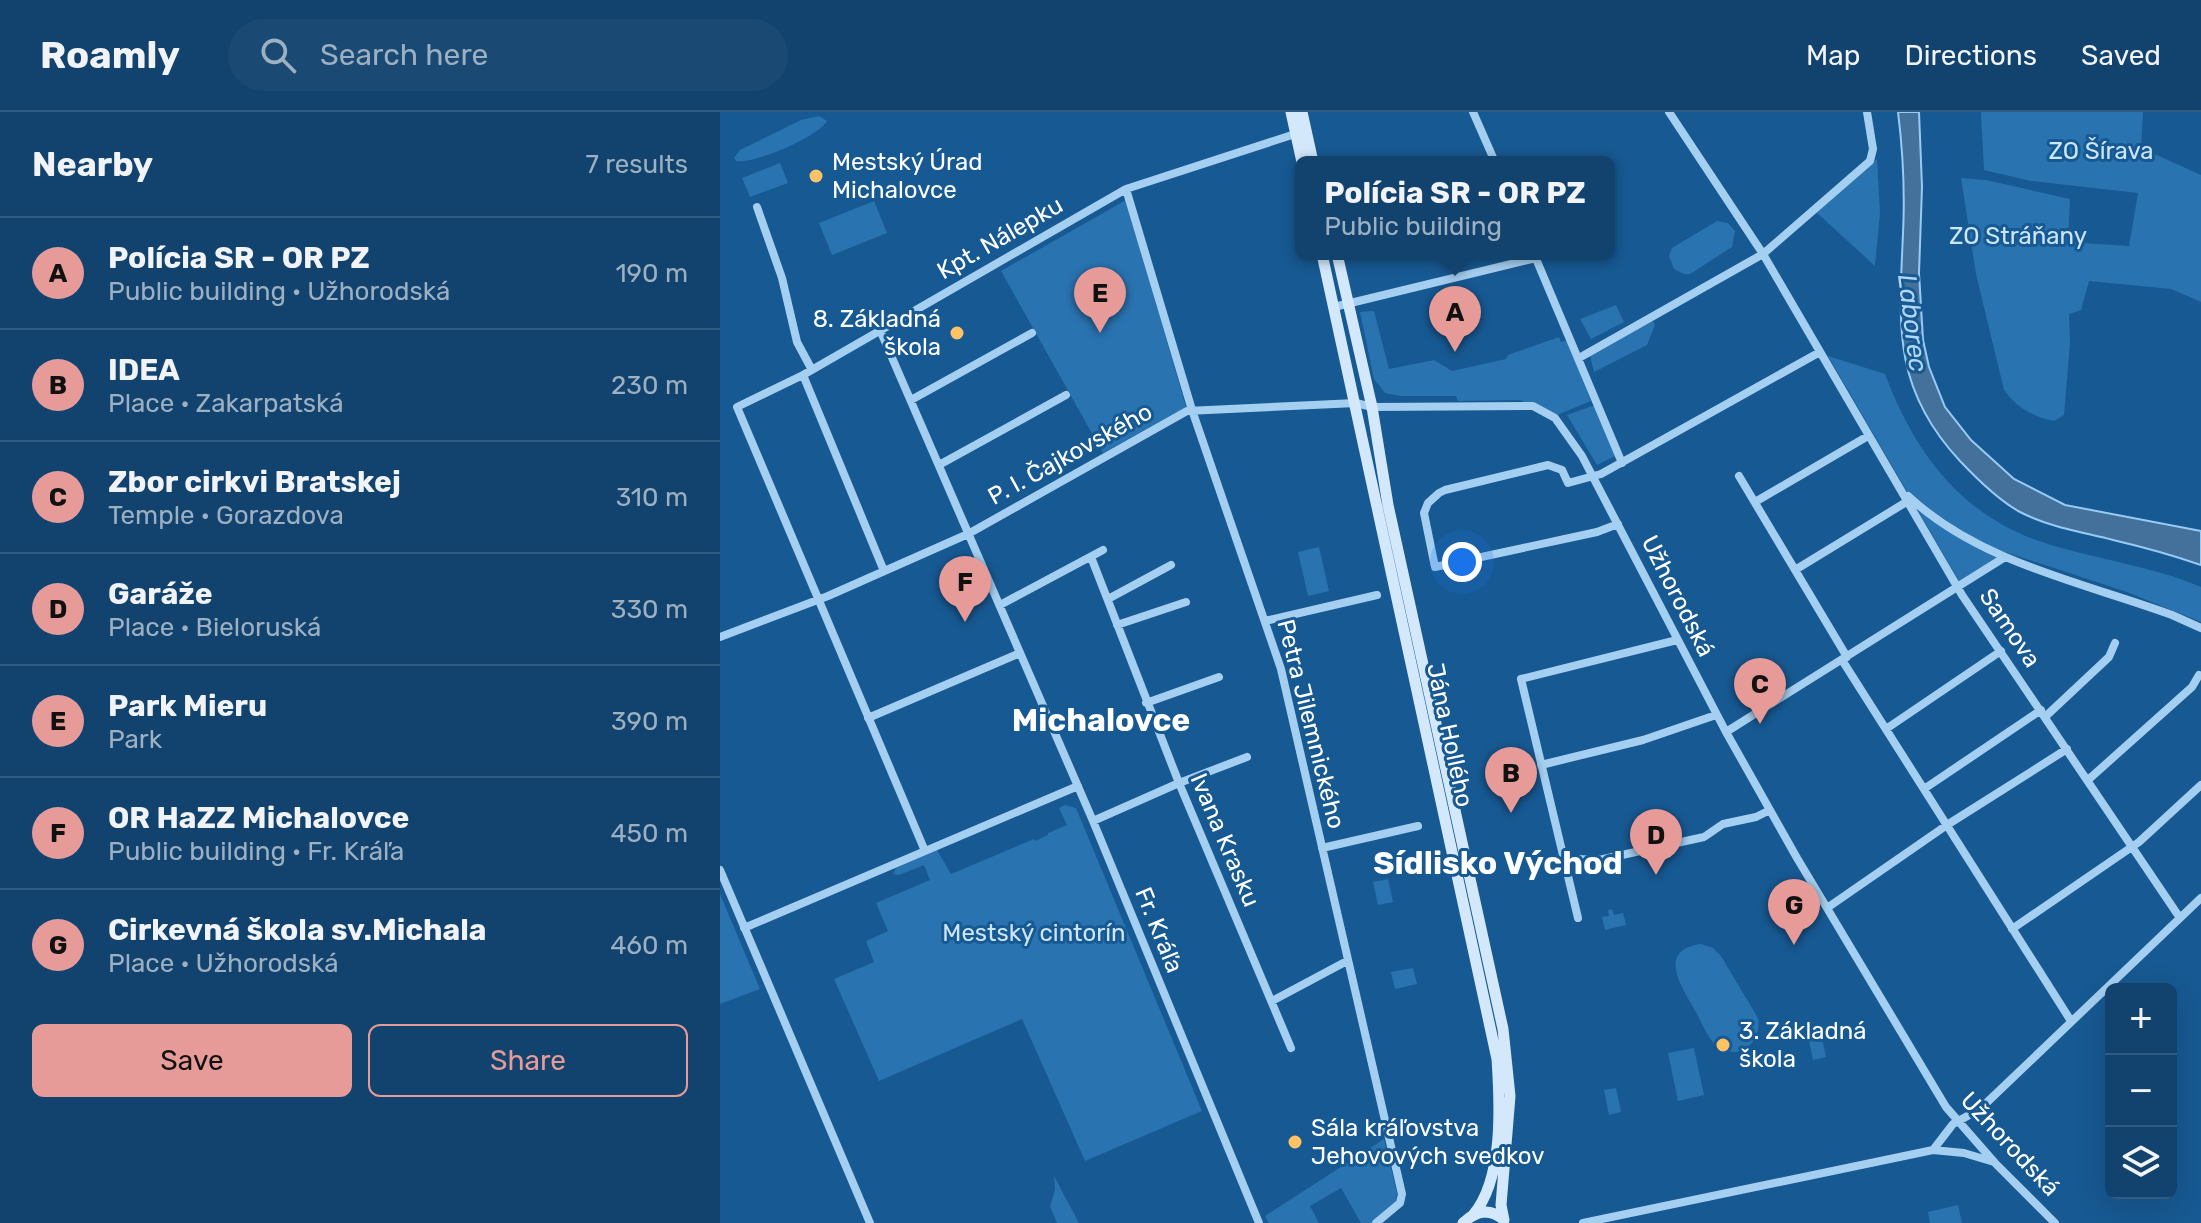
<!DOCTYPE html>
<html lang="en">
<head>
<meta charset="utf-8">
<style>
	body { margin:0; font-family:Rubik,sans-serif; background:#1a4a73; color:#f1f3f6 }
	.controls { position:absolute; right:24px; bottom:24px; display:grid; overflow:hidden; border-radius:12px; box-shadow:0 8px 32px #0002 }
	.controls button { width:72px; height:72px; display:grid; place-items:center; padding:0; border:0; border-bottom:2px solid #305c81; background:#11436e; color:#f1f3f6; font:40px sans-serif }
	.you { position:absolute; left:742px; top:450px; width:28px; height:28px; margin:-20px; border:6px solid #fff; border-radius:50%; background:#1a73e8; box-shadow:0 0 0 12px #1a73e833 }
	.badge { display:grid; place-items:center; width:52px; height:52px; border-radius:50%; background:#e69b98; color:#111; font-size:26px; font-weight:700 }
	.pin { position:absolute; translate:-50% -66px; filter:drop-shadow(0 2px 4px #0008) }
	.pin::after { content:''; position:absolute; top:42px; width:28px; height:24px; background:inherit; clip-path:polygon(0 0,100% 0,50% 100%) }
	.popup { position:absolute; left:575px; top:44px; width:320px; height:104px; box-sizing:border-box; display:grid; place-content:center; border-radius:12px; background:#11436e; filter:drop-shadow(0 2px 6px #0005); font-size:26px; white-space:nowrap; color:#9cb0c2 }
	.popup b { font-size:30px; color:#f1f3f6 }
	.popup::after { content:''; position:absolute; left:50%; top:100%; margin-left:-16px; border:16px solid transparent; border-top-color:#11436e }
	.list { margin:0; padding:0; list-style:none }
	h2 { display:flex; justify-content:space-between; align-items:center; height:104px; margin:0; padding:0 32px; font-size:34px }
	h2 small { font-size:26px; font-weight:400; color:#9cb0c2 }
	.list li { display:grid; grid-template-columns:52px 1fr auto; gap:24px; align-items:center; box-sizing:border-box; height:112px; padding:0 32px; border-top:2px solid #305c81 }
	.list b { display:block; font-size:30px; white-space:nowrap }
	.list p { margin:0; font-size:26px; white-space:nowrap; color:#9cb0c2 }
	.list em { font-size:26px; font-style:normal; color:#9cb0c2 }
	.actions { display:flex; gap:16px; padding:24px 32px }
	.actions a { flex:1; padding:18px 0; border:2px solid #e69b98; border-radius:12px; text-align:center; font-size:28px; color:#e69b98 }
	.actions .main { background:#e69b98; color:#111 }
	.icon { flex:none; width:44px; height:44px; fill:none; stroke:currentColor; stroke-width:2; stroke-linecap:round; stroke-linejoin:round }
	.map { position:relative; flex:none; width:1481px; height:1111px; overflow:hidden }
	header { display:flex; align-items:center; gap:48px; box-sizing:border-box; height:112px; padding:0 40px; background:#11436e; border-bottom:2px solid #305c81 }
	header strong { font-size:38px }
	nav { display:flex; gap:44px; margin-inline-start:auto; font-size:28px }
	.search { width:560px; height:72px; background:#1a4a73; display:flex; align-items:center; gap:20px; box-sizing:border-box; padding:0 28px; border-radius:44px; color:#9cb0c2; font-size:30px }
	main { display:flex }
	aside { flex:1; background:#11436e }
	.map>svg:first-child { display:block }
</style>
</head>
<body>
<header>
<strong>Roamly</strong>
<div class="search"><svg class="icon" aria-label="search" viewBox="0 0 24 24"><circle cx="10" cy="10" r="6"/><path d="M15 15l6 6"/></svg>Search here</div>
<nav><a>Map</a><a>Directions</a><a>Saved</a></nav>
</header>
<main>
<aside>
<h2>Nearby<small>7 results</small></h2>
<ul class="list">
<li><span class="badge">A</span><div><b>Polícia SR - OR PZ</b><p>Public building · Užhorodská</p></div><em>190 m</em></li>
<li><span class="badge">B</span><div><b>IDEA</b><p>Place · Zakarpatská</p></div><em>230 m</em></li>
<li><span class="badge">C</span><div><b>Zbor cirkvi Bratskej</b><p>Temple · Gorazdova</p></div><em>310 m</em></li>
<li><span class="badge">D</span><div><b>Garáže</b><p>Place · Bieloruská</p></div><em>330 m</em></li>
<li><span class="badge">E</span><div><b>Park Mieru</b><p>Park</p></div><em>390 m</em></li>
<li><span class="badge">F</span><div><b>OR HaZZ Michalovce</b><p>Public building · Fr. Kráľa</p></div><em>450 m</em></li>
<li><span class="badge">G</span><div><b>Cirkevná škola sv.Michala</b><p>Place · Užhorodská</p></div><em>460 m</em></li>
</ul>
<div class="actions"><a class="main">Save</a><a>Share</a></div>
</aside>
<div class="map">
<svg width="1481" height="1111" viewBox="0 0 1481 1111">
	<rect width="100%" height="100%" fill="#175992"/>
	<path fill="#2973b1" d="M1261,0H1423L1421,36L1481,63V190L1451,177L1369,169L1361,198L1349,202L1350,232L1344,303L1334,309C1312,304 1298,297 1284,278L1256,162L1241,66L1266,68L1350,87L1348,130L1409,134L1418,81L1311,69L1264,58Z
		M99,4L107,9C98,25 35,52 16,49L14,46L20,38L81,8Z
		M1157,47L1160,101L1155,154L1096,100Z
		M60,51L68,71L30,85L22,66Z
		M406,88L466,295L383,341L281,159Z
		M154,89L167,121L112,143L99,111Z
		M997,109L1008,111L1015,119L1012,135L970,162H964L954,157L949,144L952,136Z
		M896,193L904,210L871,227L860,207Z
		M654,199L669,257L714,248L732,259L786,247L788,243L839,225L841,230L847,228L871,289L837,303L800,288L738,289L736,284H680L665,281L654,267L640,200Z
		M933,209L935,213L927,233L874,260L870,243Z
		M1108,244L1165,262C1195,342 1243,406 1328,432C1379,448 1432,454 1481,475V510L1407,480L1285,440L1239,469Z
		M875,293L895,344L877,353L847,303Z
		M599,435L609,479L588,484L578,440Z
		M345,693L356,696L482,999L365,1049L302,907L159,969L114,867L154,850L146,829L168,819L156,791L210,768L204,753L179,763L173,762L176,756L217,738L231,762L314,727L315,729L328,723V721L347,713L339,696Z
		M668,767L673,790L658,793L653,770Z
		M0,782L40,877L0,892Z
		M892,797L894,803L903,801L906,813L885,818L882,805L889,804L888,798Z
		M981,832L993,836L1001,844L1038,906C1042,928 1022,949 1000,936C988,929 982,911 976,900C963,877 935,838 981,832Z
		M693,856L697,872L675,877L671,860Z
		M1101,921L1106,945L1093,948L1088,924Z
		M974,936L984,983L958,989L948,941Z
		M1061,942L1063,954L1042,958L1040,946Z
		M896,976L901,1000L889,1003L884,978Z
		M664,1027L677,1081L676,1091L652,1111H641L621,1076L590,1094L599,1111H549L545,1104Z
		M334,1064L359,1111H337L330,1094L335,1078Z
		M1238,1093L1242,1111H1210L1208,1100Z"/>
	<path fill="#43719b" stroke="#98cbf3" stroke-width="2" d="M1178,0H1199L1202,75L1199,161L1203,228L1209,255L1225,295L1251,328L1294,367L1345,393L1481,419V453C1452,443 1423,435 1393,428C1362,420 1329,415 1300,400C1278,388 1257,367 1240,349C1172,276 1179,213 1183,122C1185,81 1183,40 1178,0Z"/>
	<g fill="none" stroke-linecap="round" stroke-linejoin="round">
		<path stroke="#a5cff0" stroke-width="8" d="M753,0L775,50
			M949,0L1043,142L1242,483L1460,806
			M406,77L472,298L561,557L682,1082L680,1091L656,1111
			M37,95L62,166L77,230L92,258
			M814,142L902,351
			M614,195L816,146
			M160,218L373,709L539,1111
			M859,246L1043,142L1150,49L1153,37L1147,0
			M83,263L164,459
			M191,288L312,221
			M219,353L346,283
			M1019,364L1127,545
			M1188,384C1260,451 1362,470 1452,503L1481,516
			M1035,390L1148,324
			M898,412L877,420L715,455L704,401L708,391L719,381L725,378L828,353L842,358L848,371L881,362L1100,240
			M371,445L459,671L571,936
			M1075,458L1188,389
			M388,487L451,453
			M280,493L383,438
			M545,509L657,483
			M397,513L466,490
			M0,525L108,484L248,422L467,299L636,291L652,295L813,294L835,306L862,344L1006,620L1077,746L1226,995L1275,1051L1335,1111
			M1122,548L1351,909
			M426,591L499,565
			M1326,604L1389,545L1395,531
			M148,606L300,541
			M1166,617L1281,539
			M1006,620L1285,445
			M821,653L923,628L996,603
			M1368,668L1472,575L1479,563
			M1204,677L1321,598
			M373,709L459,671L527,645
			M602,736L698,714
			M205,739L17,295L83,263L406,77L578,21
			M844,749L856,747L879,748L984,725L1003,712L1036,705L1050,698
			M0,758L150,1111
			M1107,796L1227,713L1347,637
			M858,806L801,567L957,528
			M24,816L358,674
			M1292,817L1419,730L1481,673
			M552,889L627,849
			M1213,1038L1233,1012L1260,997L1481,786
			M863,1111L1213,1038L1244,1041L1274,1050"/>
		<path stroke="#d3e9fb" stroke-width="11" d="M571,0L582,50
			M582,0L593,50
			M602,142L777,947C780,992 784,1067 753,1103
			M617,142L652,295L668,393L783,917L790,984L781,1093L784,1108
			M743,1111C756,1099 769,1096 783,1107"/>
	</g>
	<g fill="#ffc365" stroke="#175992" stroke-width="3">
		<circle cx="96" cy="64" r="8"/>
		<circle cx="237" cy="221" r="8"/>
		<circle cx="1003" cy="933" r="8"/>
		<circle cx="575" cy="1030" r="8"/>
	</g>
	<g text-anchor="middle" stroke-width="6" stroke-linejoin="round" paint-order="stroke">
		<g font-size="24" fill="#cce6fb" stroke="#175992">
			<text x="1381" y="47">ZO Šírava</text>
			<text x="1298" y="132">ZO Stráňany</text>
			<text x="314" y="829">Mestský cintorín</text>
		</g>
		<g font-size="24" fill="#fff" stroke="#175992" text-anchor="start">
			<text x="112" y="58">Mestský Úrad<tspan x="112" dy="28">Michalovce</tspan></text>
			<text x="221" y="215" text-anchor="end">8. Základná<tspan x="221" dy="28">škola</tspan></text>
			<text x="1019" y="927">3. Základná<tspan x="1019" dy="28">škola</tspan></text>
			<text x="591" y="1024">Sála kráľovstva<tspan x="591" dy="28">Jehovových svedkov</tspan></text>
		</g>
		<g font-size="24" fill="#fff" stroke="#175992">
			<text transform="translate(280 126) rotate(-30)" y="8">Kpt. Nálepku</text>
			<text transform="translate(350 342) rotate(-29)" y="8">P. I. Čajkovského</text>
			<text transform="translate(958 484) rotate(63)" y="8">Užhorodská</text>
			<text transform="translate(1290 516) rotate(56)" y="8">Samova</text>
			<text transform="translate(591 612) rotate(76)" y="8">Petra Jilemnického</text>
			<text transform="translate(730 623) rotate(78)" y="8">Jána Hollého</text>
			<text transform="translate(505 728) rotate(67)" y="8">Ivana Krasku</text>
			<text transform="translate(439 818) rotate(68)" y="8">Fr. Kráľa</text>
			<text transform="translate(1290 1032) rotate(47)" y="8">Užhorodská</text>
		</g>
		<g font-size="26" font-style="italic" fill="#b1d8f7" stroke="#175992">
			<text transform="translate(1193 211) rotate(83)" y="9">Laborec</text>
		</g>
		<g font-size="32" font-weight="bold" fill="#fff" stroke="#175992">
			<text x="381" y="619">Michalovce</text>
			<text x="778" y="762">Sídlisko Východ</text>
		</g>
	</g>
</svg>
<div class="controls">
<button>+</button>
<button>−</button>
<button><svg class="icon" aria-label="layers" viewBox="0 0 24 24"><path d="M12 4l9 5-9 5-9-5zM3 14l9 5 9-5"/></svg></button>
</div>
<div class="you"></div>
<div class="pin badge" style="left:735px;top:240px">A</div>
<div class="popup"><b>Polícia SR - OR PZ</b>Public building</div>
<div class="pin badge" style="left:791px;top:701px">B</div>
<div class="pin badge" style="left:1040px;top:612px">C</div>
<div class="pin badge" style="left:936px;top:763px">D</div>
<div class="pin badge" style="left:380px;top:221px">E</div>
<div class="pin badge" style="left:245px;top:510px">F</div>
<div class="pin badge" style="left:1074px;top:833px">G</div>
</div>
</main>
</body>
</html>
